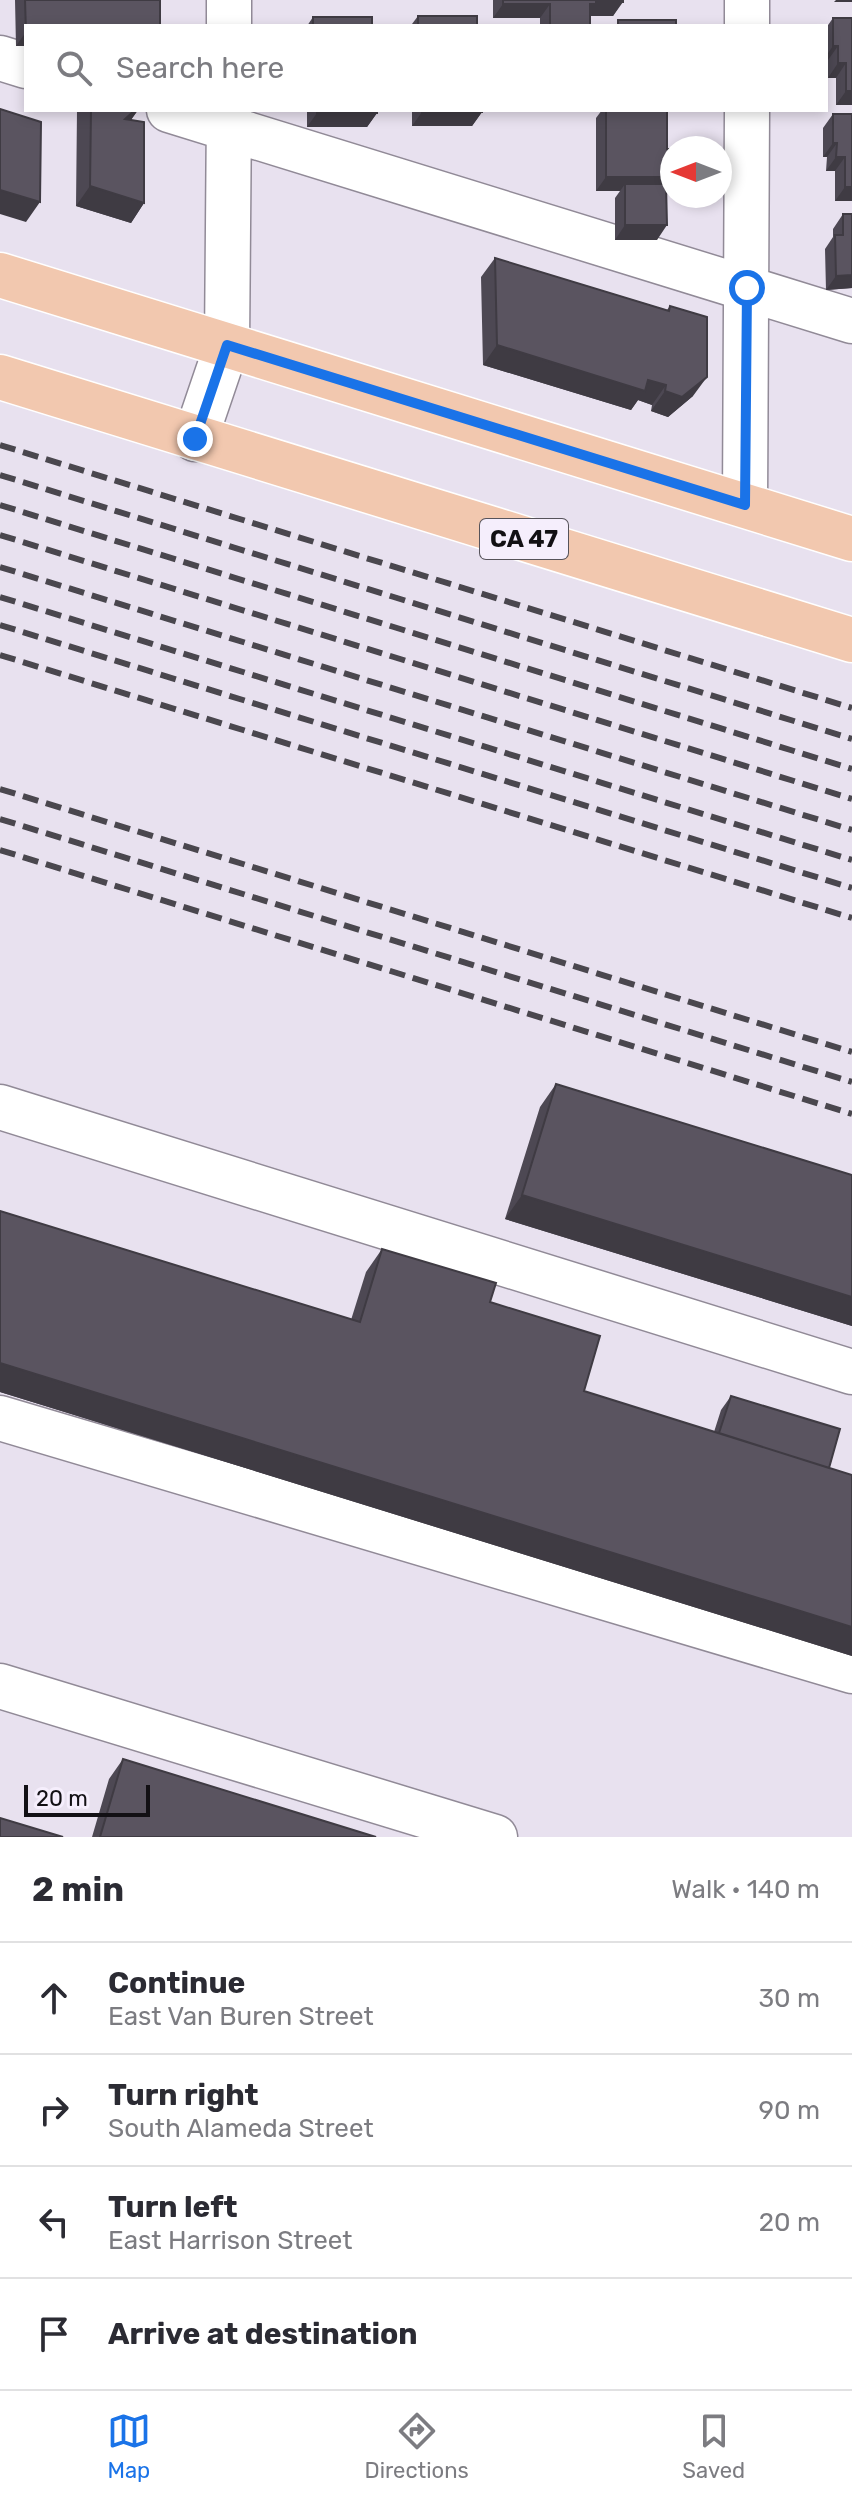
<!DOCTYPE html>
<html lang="en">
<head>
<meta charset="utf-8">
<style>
	body { margin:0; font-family:Rubik,sans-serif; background:#f2f2f3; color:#2b2b33 }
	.compass { position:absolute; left:660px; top:136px; width:72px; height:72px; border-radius:50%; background:#fff; box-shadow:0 4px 12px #0003; rotate:270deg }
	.scale { position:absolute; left:24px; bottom:20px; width:126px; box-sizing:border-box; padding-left:8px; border:4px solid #121014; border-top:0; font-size:22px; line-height:28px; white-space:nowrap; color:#121014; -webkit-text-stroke:6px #f5eefc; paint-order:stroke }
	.stop { position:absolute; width:24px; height:24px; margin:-18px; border:6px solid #1a73e8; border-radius:50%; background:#fff }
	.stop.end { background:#1a73e8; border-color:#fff; box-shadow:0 2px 8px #0008 }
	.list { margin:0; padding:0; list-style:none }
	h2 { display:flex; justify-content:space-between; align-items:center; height:104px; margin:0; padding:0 32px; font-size:34px }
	h2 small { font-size:26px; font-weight:400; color:#7c7c81 }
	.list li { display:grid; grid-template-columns:52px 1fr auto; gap:24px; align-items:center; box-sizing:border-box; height:112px; padding:0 32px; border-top:2px solid #e1e1e2 }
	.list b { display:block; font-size:30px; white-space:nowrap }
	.list p { margin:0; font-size:26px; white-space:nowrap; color:#7c7c81 }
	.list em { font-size:26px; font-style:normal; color:#7c7c81 }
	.icon { flex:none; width:44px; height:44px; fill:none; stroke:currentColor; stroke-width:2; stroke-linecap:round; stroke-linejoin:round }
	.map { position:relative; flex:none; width:852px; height:1837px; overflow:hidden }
	.search { position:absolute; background:#fff; box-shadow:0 4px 12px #0003; left:24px; right:24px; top:24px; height:88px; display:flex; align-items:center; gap:20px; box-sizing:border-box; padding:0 28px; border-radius:0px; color:#7c7c81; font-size:30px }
	.sheet { height:552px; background:#fff }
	nav { display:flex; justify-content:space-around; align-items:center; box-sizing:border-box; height:112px; border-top:2px solid #e1e1e2; background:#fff; font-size:22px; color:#7c7c81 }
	nav a { display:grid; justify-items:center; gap:4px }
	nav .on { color:#1a73e8 }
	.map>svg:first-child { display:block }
</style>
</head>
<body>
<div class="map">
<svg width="852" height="1837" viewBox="0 0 852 1837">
	<rect width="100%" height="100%" fill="#e8e1ef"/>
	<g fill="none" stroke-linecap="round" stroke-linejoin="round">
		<defs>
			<path id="minor" d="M229,0V26
				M747,0V26
				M0,58L26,66
				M169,110L852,321
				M195,439L227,345L229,110
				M745,505L747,110
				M0,1107L852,1372
				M0,1418L852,1671
				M0,1686L495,1837"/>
			<path id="major" d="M0,275L852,539
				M0,377L852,640"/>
		</defs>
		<use href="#minor" stroke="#918a97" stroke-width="47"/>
		<use href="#major" stroke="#fff" stroke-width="47"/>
		<use href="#minor" stroke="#fff" stroke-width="44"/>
		<use href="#major" stroke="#f2c8af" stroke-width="44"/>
		<path stroke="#4a474e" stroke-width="6" stroke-dasharray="16 8" stroke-linecap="butt" d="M0,445L852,708
			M0,475L852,739
			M0,505L852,769
			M0,535L852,799
			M0,567L852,830
			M0,597L852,860
			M0,625L852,888
			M0,655L852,918
			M0,789L852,1052
			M0,819L852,1082
			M0,850L852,1114"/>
	</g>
	<path fill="#4d4853" d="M15,0H160L26,26V46H16Z
		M493,0H623L613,16H590V26H540V18H493Z
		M418,16L477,26H412V24Z
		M313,17L372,26H307Z
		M833,18H852V105H836V78H828V60H826V28Z
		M77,110H138L131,120L144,203L131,223L76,206Z
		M307,110H377V113L367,127H307Z
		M412,110H482V112L472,126H412Z
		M602,110H667V149H672V183L666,191L657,240H615V198L620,191H596V118Z
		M833,114H852V201H835V171H826L827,157H823V128Z
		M843,214H852V288L826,290L825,249L833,237V229Z
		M495,258L667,310L670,306L693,396L668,417L651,411L652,405L638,400L631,410L483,365L481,277Z
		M556,1084L852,1175V1326L505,1219L540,1107Z
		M0,1211L351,1320L366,1272L382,1249L490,1302L584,1391L714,1432L721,1410L731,1396L829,1468L852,1656L0,1392Z
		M123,1759L376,1837H92L109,1779Z"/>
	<path fill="#3f3b43" d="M836,0H852V2H834Z
		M596,2H623L613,16H587L590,4Z
		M503,4H550L540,18H493Z
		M26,32V46H16Z
		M833,46H838L828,60H826V56Z
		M838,63H846L836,78H828Z
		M846,91H852V105H836Z
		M135,110H138L130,121L125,119Z
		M422,112H482L472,126H412Z
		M317,113H377L367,127H307Z
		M833,143H837L827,157H823Z
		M836,157H845L835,171H826Z
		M606,177H672V183L666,191L625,184L620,191H596Z
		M90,186L144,203L131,223L76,206Z
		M845,187H852V201H835Z
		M0,190L40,202L26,222L0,214Z
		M625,225H667L657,240H615Z
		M852,275V288L826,290L836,276Z
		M497,345L648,380L666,385L652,405L638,400L631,410L483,365Z
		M707,377L693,396L668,417L651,411L665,391Z
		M522,1195L852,1297V1326L505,1219Z
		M0,1363L852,1627V1656L0,1392Z"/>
	<path fill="#5a5460" stroke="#3f3b43" stroke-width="2" d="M25,0H160V26H26V32Z
		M503,0H623V2H596V4H590V26H550V4H503Z
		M418,16H477V26H418Z
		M313,17H372V26H313Z
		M833,18H852V91H846V63H838V46H833Z
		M618,20H676V26H618Z
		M0,109L41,122L40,202L0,190Z
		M91,110H135L125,119L144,122V203L90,186Z
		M317,110H377V113H317Z
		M422,110H482V112H422Z
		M606,110H667V149H672V177H606Z
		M833,114H852V187H845V157H836L837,143H833Z
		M625,184H666L667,225H625Z
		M843,214H852V275L836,276L835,235H843Z
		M495,258L669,311L670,306L707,317V377L682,397L665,391L666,385L648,380L645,391L497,345Z
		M556,1084L852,1175V1297L522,1195Z
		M0,1211L360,1322L382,1249L496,1283L490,1302L600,1336L584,1391L852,1475V1627L0,1363Z
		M731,1396L840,1429L829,1468L719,1433Z
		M123,1759L376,1837H100Z
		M0,1818L63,1837H0Z"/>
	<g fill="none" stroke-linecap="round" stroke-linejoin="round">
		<path stroke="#1a73e8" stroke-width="10" d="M195,439L227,345L745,505L747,288"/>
	</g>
	<g text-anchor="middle" stroke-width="8" stroke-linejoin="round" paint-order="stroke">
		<rect fill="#f5eefc" stroke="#56535a" stroke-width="2" x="480" y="519" width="88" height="40" rx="6"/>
		<g font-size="24" font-weight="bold" fill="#121014">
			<text x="524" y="547">CA 47</text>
		</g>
	</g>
</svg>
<svg class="compass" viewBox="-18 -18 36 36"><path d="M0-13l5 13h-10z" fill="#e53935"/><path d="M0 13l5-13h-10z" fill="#7c7c81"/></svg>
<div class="scale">20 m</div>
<div class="stop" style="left:747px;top:288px"></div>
<div class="stop end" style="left:195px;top:439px"></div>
<div class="search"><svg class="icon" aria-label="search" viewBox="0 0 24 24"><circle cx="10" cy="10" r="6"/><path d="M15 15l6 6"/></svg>Search here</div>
</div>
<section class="sheet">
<h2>2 min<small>Walk · 140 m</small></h2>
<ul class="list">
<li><svg class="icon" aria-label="ahead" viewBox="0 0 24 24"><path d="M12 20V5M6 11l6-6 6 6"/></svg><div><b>Continue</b><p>East Van Buren Street</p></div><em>30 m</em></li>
<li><svg class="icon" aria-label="right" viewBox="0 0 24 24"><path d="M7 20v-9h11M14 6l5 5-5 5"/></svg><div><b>Turn right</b><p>South Alameda Street</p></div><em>90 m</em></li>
<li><svg class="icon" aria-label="left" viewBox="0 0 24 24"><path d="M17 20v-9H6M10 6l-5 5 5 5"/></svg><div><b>Turn left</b><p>East Harrison Street</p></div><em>20 m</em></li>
<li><svg class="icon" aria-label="arrive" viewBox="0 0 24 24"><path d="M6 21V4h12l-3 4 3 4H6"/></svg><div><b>Arrive at destination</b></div></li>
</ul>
</section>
<nav>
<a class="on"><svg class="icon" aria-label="map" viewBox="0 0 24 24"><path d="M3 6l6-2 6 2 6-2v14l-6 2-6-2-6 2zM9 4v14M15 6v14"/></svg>Map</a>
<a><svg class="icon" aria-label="directions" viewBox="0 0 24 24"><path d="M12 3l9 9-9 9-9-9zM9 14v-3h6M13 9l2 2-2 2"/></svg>Directions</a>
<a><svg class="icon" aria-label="saved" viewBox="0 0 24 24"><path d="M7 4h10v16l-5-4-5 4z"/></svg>Saved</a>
</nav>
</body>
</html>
